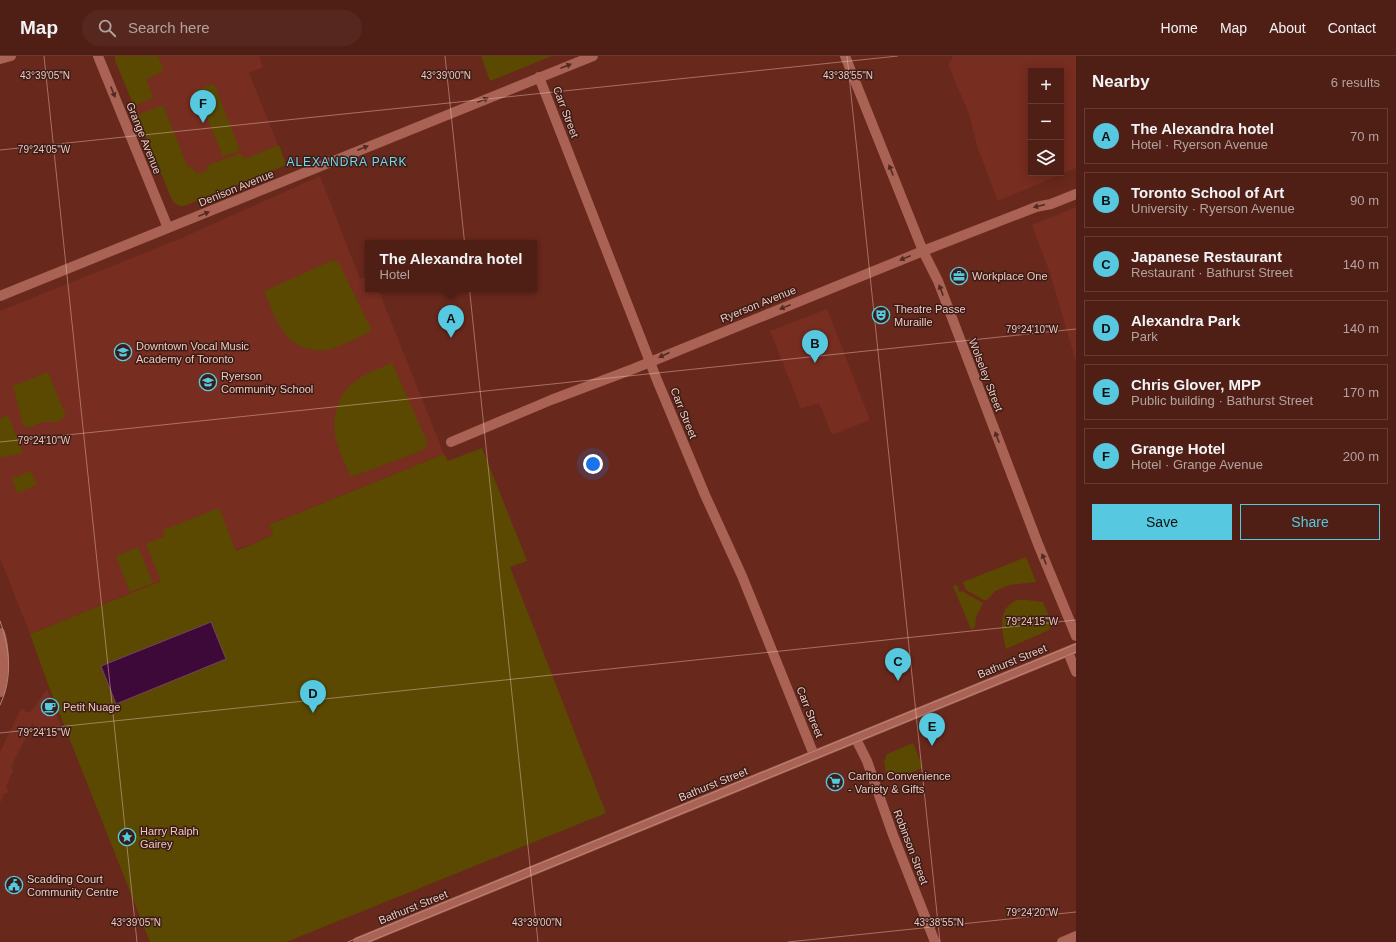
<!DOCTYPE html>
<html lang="en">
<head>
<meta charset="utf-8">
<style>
	body { margin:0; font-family:Helvetica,sans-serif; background:#55271e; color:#f1f3f6 }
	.controls { position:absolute; right:12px; top:12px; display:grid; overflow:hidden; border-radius:0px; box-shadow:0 2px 10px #0003 }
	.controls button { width:36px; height:36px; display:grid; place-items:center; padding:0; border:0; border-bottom:1px solid #663c34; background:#4f1e15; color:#f1f3f6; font:20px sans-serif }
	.you { position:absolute; left:593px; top:408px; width:14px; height:14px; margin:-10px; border:3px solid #fff; border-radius:50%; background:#1a73e8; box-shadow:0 0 0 6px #1a73e833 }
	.badge { display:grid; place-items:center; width:26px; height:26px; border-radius:50%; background:#56c9e0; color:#111; font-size:13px; font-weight:700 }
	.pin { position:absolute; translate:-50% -33px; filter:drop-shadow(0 1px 2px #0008) }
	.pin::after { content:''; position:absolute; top:21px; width:14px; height:12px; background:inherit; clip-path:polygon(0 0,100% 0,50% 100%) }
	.popup { position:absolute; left:365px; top:184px; width:172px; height:52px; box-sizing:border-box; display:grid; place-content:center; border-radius:0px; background:#4f1e15; filter:drop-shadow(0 1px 3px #0005); font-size:13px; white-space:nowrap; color:#b3a2a0 }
	.popup b { font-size:15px; color:#f1f3f6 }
	.popup::after { content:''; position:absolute; left:50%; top:100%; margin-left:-8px; border:8px solid transparent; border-top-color:#4f1e15 }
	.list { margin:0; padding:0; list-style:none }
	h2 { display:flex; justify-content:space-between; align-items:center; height:52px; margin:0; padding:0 16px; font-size:17px }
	h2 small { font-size:13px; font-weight:400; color:#b3a2a0 }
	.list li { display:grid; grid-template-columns:26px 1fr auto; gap:12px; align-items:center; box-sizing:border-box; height:56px; margin:0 8px 8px; padding:0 8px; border:1px solid #663c34; border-radius:0px }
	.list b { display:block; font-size:15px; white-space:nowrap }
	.list p { margin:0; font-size:13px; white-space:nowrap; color:#b3a2a0 }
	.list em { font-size:13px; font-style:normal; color:#b3a2a0 }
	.actions { display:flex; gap:8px; padding:12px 16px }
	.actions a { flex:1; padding:9px 0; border:1px solid #56c9e0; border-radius:0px; text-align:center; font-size:14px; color:#56c9e0 }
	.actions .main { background:#56c9e0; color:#111 }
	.icon { flex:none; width:22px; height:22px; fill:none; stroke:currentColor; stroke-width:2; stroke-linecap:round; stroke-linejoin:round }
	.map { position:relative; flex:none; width:1076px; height:886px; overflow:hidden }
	header { display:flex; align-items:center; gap:24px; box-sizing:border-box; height:56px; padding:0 20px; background:#4f1e15; border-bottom:1px solid #663c34 }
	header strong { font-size:19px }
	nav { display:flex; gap:22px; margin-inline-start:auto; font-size:14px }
	.search { width:280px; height:36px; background:#55271e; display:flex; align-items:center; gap:10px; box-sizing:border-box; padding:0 14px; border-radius:22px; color:#b3a2a0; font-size:15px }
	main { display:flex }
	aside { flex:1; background:#4f1e15 }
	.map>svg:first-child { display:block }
</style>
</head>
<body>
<header>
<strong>Map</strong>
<div class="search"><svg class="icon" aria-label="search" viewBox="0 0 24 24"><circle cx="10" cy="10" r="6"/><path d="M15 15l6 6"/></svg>Search here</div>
<nav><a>Home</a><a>Map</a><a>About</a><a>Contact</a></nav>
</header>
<main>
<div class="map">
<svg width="1076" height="886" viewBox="0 0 1076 886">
	<rect width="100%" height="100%" fill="#69281c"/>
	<path fill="#772d20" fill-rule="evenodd" d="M115,0H259L263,11L249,17L286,109L184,150H180L176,148L172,144L115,4Z
		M953,0H1076V112L998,145L978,93L969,58L948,9ZM1031,15H1061V117H1031Z
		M320,120L360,223L368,220V233H378L444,398L269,469L273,479L30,578L0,502V255L184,181Z
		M1076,151V306L1050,217L1032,169Z
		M827,253L870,364L832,379L819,347L801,353L770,275Z
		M47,633L62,672L38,677L33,667L11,711L13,715L6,731L9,736L4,738L0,747V696L21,653L30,657Z"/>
	<path fill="#5b4901" d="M115,0H158L164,15L146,23L153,42L134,50L115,4Z
		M481,0H552L490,25Z
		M214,28L240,94L223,101L196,34Z
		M163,49L188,112L192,110L196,118L208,114L206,110L241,97L244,103L279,89L286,109L184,150C179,150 176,149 172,144L137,59Z
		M333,204L339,207L372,275C358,281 345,288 331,293C324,295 317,295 310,293C282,289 274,257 264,235Z
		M392,307L428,388L423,394L351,421C340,396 328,376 338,350C340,342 345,334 351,329C362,318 378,313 392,307Z
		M48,316L66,360L57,366H42L29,372L23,369L13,330Z
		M8,359L23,397L0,402V363Z
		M482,392L527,505L510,511L606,757L286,886H150L49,631L30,578L161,525L146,488L165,480L163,474L219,452L236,495L273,479L269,469L444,398L448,405Z
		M31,415L37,429L17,437L12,422Z
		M138,491L153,527L130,536L116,500Z
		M1026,501L1036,526L1009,529L995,535L986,545L966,534L963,526Z
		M957,529L959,536L962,535L983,547L976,561L975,571L971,573L953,530Z
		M1017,544H1026L1043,546C1047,555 1052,565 1049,574L1006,593C1002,574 996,553 1017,544Z
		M913,687L922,709V712L899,722L886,717L884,706L887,698Z"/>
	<path fill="#3d0938" stroke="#734260" d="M211,566L226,603L116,648L101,610Z"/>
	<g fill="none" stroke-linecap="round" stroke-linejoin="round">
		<path stroke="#a96253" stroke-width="10" d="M98,0L168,172
			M845,0L923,195L938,225L1038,488L1076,580
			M0,3L11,0
			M539,21L657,324L705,439L742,520L814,699
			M0,240L593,0
			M451,386L551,344L633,313L923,195L1036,151L1051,148L1076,138
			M1068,596L1076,616
			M856,683L867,705L893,779L935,886
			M1062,886L1076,880"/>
		<path stroke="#a96253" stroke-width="10" d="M0,577C6,597 4,616 0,636
			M358,886L1076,592"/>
		<path stroke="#b9867c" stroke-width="1" d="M0,565C10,593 13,621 0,649
			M348,886L1076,588
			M368,886L1076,596"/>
	</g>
	<defs><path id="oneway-solid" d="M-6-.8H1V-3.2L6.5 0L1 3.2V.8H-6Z"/></defs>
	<g fill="#512b23">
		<use href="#oneway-solid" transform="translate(566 10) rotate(-21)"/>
		<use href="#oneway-solid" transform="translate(113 36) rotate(68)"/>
		<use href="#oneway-solid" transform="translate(483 44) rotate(-22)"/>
		<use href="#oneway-solid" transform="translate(363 92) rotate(-22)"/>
		<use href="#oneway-solid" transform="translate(891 114) rotate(-112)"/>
		<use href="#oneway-solid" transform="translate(1039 150) rotate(167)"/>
		<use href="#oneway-solid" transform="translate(204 158) rotate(-22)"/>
		<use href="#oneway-solid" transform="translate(905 202) rotate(158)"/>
		<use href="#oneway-solid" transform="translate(941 234) rotate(-111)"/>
		<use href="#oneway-solid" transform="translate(785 251) rotate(158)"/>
		<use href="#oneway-solid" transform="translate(664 299) rotate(156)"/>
		<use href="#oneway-solid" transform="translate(997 381) rotate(-111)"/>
		<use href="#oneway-solid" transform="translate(1044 503) rotate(-112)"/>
	</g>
	<path fill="none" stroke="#f1c8bf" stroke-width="1" stroke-opacity="0.45" d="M44,0L137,886M445,0L538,886M847,0L940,886M0,94L898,0M0,386L1076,273M0,677L1076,564M788,886L1076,856"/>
	<defs>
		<symbol id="office-ring" viewBox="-11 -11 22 22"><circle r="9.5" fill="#3b1d17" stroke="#56c9e0" stroke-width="1.5"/><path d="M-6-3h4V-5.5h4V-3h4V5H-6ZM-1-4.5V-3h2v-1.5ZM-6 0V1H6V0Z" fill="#56c9e0"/></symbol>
		<symbol id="theatre-ring" viewBox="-11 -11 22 22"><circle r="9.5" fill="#3b1d17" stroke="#56c9e0" stroke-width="1.5"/><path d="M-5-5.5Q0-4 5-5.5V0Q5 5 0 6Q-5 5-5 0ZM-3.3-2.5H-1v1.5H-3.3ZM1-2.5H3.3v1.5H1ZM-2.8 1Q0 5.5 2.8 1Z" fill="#56c9e0"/></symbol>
		<symbol id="school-ring" viewBox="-11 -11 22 22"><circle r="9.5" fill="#3b1d17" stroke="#56c9e0" stroke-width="1.5"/><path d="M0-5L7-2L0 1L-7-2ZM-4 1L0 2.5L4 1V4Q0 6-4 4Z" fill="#56c9e0"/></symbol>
		<symbol id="cafe-ring" viewBox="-11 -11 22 22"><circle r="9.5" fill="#3b1d17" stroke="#56c9e0" stroke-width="1.5"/><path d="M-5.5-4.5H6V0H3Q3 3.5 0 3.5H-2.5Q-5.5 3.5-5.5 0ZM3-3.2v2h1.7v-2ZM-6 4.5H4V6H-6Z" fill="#56c9e0"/></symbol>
		<symbol id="supermarket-ring" viewBox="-11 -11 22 22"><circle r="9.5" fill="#3b1d17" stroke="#56c9e0" stroke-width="1.5"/><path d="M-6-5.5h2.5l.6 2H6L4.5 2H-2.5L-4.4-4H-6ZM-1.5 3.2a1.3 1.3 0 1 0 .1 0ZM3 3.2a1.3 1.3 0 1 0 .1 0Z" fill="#56c9e0"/></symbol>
		<symbol id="sight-ring" viewBox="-11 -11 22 22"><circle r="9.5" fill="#3b1d17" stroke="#56c9e0" stroke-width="1.5"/><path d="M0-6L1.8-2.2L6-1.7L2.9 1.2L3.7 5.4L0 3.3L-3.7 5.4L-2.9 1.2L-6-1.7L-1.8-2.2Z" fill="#56c9e0"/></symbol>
		<symbol id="civic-ring" viewBox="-11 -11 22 22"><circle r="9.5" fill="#3b1d17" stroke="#56c9e0" stroke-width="1.5"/><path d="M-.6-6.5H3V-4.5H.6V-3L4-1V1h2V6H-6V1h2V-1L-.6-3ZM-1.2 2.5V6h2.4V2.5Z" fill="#56c9e0"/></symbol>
	</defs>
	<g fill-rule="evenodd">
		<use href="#office-ring" x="949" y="210" width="20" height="20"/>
		<use href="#theatre-ring" x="871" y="249" width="20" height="20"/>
		<use href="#school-ring" x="113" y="286" width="20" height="20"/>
		<use href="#school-ring" x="198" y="316" width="20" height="20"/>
		<use href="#cafe-ring" x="40" y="641" width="20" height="20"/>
		<use href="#supermarket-ring" x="825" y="716" width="20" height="20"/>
		<use href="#sight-ring" x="117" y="771" width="20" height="20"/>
		<use href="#civic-ring" x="4" y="819" width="20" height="20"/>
	</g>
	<g text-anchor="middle" stroke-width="3" stroke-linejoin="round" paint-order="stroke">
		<g font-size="11" fill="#f1c8bf" stroke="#3b1d17">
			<text transform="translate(566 56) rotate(69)" y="4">Carr Street</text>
			<text transform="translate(144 82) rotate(68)" y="4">Grange Avenue</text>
			<text transform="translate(236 132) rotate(-22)" y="4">Denison Avenue</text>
			<text transform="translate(758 248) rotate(-22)" y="4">Ryerson Avenue</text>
			<text transform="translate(986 319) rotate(69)" y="4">Wolseley Street</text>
			<text transform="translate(684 357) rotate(68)" y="4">Carr Street</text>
			<text transform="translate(1012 605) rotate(-22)" y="4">Bathurst Street</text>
			<text transform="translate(810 656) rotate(68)" y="4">Carr Street</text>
			<text transform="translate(713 728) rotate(-22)" y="4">Bathurst Street</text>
			<text transform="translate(911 791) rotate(69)" y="4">Robinson Street</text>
			<text transform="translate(413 851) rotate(-22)" y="4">Bathurst Street</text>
		</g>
		<g font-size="11" fill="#f1c8bf" stroke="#3b1d17" text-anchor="start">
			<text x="972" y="224">Workplace One</text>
			<text x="894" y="257">Theatre Passe<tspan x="894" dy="13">Muraille</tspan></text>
			<text x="136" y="294">Downtown Vocal Music<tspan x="136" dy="13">Academy of Toronto</tspan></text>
			<text x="221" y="324">Ryerson<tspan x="221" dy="13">Community School</tspan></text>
			<text x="63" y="655">Petit Nuage</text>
			<text x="848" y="724">Carlton Convenience<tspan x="848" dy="13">- Variety &amp; Gifts</tspan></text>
			<text x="140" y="779">Harry Ralph<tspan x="140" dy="13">Gairey</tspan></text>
			<text x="27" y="827">Scadding Court<tspan x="27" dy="13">Community Centre</tspan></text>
		</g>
		<g font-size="12" letter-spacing="1" fill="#71d8ed" stroke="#3b1d17">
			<text x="347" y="110">ALEXANDRA PARK</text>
		</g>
	</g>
	<g font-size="10" text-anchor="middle" fill="#f1c8bf" stroke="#3b1d17" stroke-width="3" stroke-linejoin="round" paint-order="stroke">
		<text x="45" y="23">43°39'05"N</text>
		<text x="446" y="23">43°39'00"N</text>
		<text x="848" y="23">43°38'55"N</text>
		<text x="44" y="97">79°24'05"W</text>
		<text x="1032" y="277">79°24'10"W</text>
		<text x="44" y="388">79°24'10"W</text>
		<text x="1032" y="569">79°24'15"W</text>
		<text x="44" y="680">79°24'15"W</text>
		<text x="1032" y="860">79°24'20"W</text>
		<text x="136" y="870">43°39'05"N</text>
		<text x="537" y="870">43°39'00"N</text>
		<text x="939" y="870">43°38'55"N</text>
	</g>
</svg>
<div class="controls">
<button>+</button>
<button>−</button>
<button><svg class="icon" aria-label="layers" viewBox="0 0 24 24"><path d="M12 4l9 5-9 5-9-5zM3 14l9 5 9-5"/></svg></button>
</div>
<div class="you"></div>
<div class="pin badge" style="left:451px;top:282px">A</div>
<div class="popup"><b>The Alexandra hotel</b>Hotel</div>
<div class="pin badge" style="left:815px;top:307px">B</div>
<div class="pin badge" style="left:898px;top:625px">C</div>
<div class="pin badge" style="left:313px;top:657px">D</div>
<div class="pin badge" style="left:932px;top:690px">E</div>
<div class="pin badge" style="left:203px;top:67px">F</div>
</div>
<aside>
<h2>Nearby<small>6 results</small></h2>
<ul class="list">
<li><span class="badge">A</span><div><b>The Alexandra hotel</b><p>Hotel · Ryerson Avenue</p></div><em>70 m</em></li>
<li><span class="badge">B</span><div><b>Toronto School of Art</b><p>University · Ryerson Avenue</p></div><em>90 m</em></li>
<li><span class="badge">C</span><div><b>Japanese Restaurant</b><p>Restaurant · Bathurst Street</p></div><em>140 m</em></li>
<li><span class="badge">D</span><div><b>Alexandra Park</b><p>Park</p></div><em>140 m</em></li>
<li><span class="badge">E</span><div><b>Chris Glover, MPP</b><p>Public building · Bathurst Street</p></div><em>170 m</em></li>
<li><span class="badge">F</span><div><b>Grange Hotel</b><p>Hotel · Grange Avenue</p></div><em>200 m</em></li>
</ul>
<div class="actions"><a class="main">Save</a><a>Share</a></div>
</aside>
</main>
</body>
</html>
